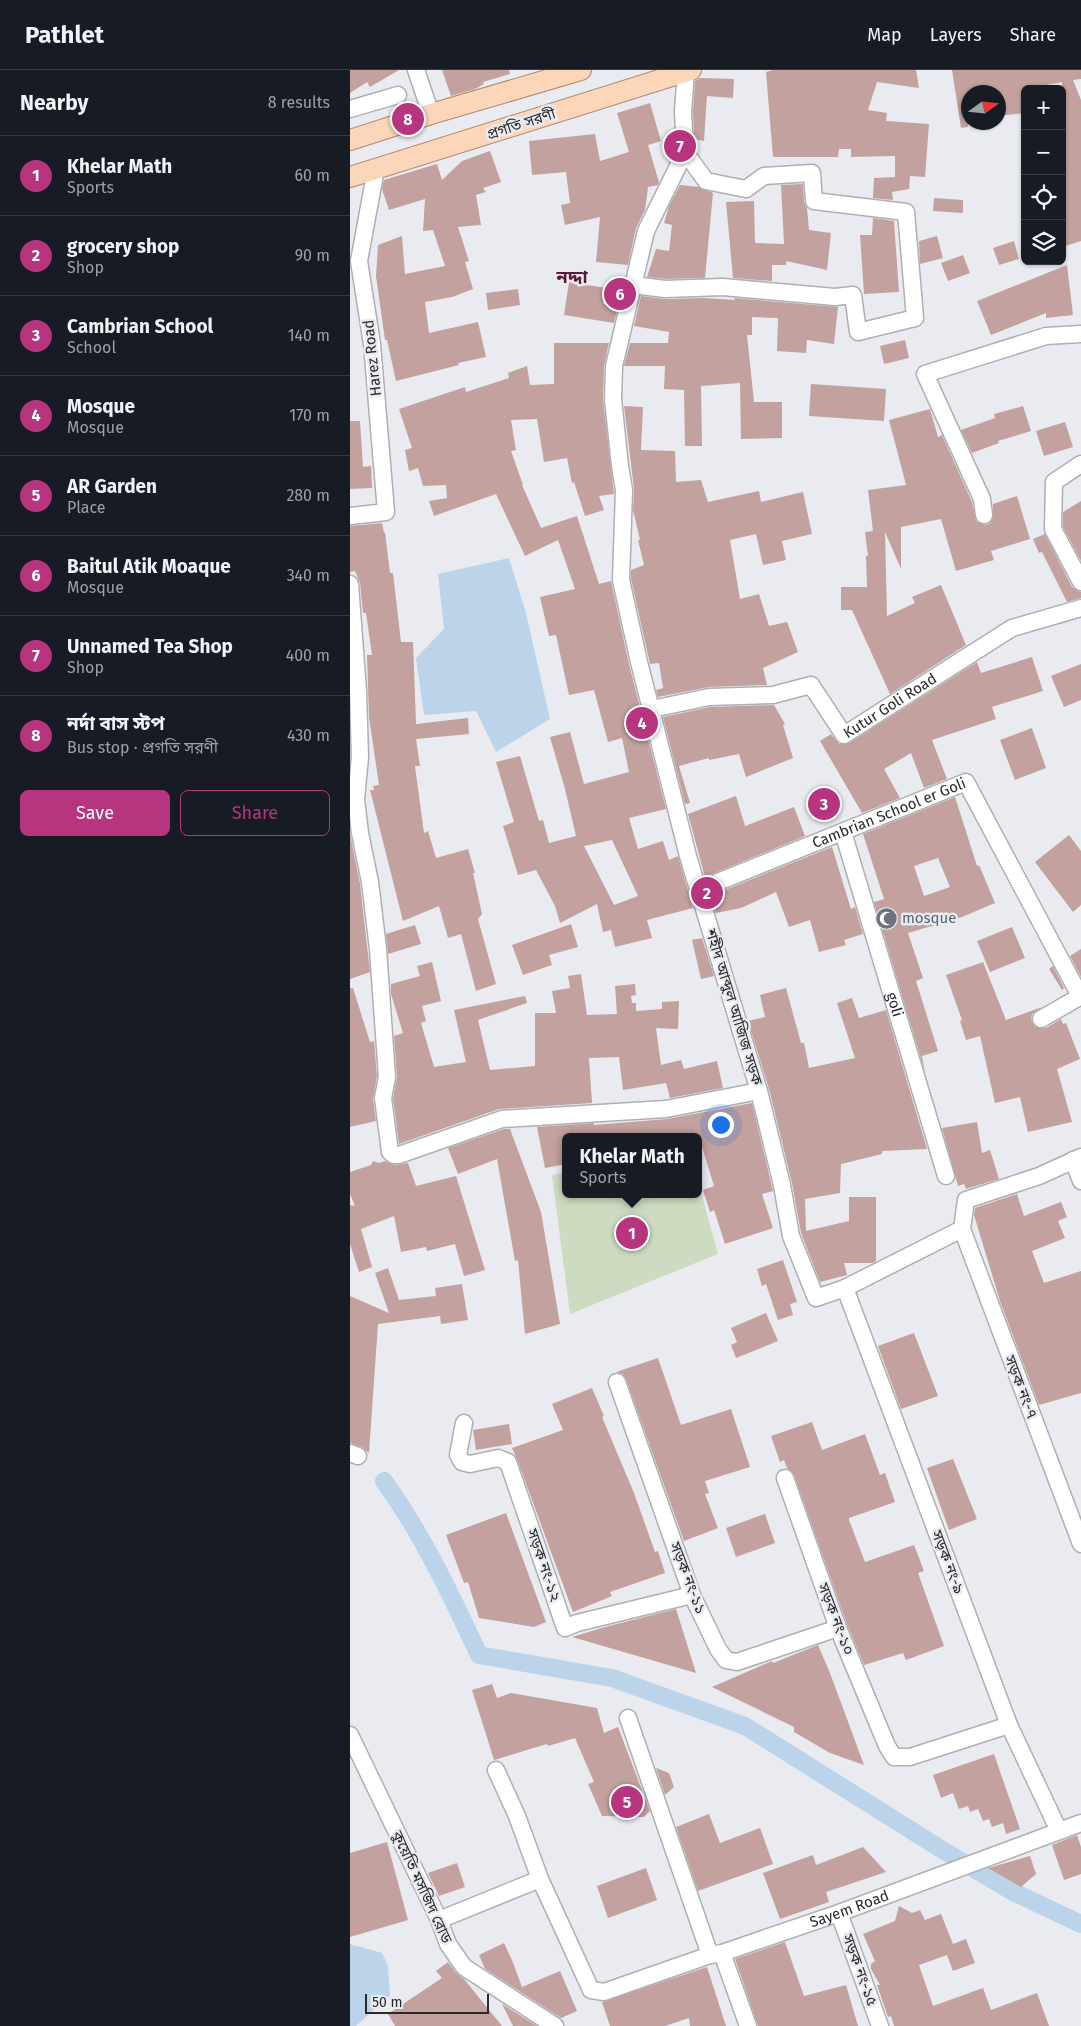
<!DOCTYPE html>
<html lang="en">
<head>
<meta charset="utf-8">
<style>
	body { margin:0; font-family:"Fira Sans","Noto Sans Bengali",sans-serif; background:#242831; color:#f1f3f6 }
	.controls { position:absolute; right:15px; top:15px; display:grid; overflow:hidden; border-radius:8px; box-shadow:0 1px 4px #0004 }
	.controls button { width:45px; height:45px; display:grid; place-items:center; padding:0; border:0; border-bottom:1px solid #363941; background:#171b24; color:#f1f3f6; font:25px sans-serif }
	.compass { position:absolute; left:611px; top:15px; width:45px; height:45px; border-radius:50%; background:#171b24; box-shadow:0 1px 4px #0004; rotate:75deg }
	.scale { position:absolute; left:15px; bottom:12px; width:124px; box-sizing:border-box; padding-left:5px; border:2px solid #2a2a2d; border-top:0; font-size:14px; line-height:18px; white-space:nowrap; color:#2a2a2d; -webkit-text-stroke:4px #e9ebf1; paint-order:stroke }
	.you { position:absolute; left:370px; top:1054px; width:18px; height:18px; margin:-12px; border:4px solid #fff; border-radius:50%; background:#1a73e8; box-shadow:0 0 0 8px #1a73e833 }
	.badge { display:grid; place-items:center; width:32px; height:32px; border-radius:50%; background:#b7357e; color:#fff; font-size:16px; font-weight:700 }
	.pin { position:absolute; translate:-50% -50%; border:2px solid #fff; box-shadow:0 1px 5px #0006 }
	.popup { position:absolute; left:212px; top:1063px; width:140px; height:65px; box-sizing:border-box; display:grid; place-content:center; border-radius:8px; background:#171b24; filter:drop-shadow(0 1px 4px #0005); font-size:16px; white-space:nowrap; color:#9ea1a6 }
	.popup b { font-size:19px; color:#f1f3f6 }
	.popup::after { content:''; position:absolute; left:50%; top:100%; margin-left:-10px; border:10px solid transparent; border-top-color:#171b24 }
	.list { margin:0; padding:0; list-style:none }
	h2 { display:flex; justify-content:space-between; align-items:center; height:65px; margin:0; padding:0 20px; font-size:21px }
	h2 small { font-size:16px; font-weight:400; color:#9ea1a6 }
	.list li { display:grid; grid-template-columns:32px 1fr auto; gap:15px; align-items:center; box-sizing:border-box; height:80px; padding:0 20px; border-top:1px solid #363941 }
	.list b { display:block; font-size:19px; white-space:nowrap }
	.list p { margin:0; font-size:16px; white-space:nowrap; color:#9ea1a6 }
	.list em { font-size:16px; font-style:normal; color:#9ea1a6 }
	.actions { display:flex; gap:10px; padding:15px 20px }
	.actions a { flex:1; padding:11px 0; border:1px solid #b7357e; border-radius:8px; text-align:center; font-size:18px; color:#b7357e }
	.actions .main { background:#b7357e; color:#fff }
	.icon { flex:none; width:28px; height:28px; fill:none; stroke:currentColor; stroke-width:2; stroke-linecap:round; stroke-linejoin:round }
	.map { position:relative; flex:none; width:731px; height:1956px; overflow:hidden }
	header { display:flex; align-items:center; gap:30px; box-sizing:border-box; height:70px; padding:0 25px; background:#171b24; border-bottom:1px solid #363941 }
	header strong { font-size:24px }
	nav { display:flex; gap:28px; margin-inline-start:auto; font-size:18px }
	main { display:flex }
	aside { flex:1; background:#171b24 }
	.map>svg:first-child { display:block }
</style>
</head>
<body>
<header>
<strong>Pathlet</strong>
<nav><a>Map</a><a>Layers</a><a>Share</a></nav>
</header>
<main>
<aside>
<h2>Nearby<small>8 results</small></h2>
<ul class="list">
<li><span class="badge">1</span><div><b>Khelar Math</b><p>Sports</p></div><em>60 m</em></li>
<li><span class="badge">2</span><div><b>grocery shop</b><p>Shop</p></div><em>90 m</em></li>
<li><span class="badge">3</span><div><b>Cambrian School</b><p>School</p></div><em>140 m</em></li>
<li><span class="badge">4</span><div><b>Mosque</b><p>Mosque</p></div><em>170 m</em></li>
<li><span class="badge">5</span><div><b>AR Garden</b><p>Place</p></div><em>280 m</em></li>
<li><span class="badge">6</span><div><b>Baitul Atik Moaque</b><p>Mosque</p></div><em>340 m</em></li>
<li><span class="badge">7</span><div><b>Unnamed Tea Shop</b><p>Shop</p></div><em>400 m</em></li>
<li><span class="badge">8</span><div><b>নর্দা বাস স্টপ</b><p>Bus stop · প্রগতি সরণী</p></div><em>430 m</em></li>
</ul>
<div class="actions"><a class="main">Save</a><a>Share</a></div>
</aside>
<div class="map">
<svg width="731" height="1956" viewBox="0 0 731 1956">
	<rect width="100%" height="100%" fill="#e9ebf1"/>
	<path fill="#cddcc1" d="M216,1102V1124H348V1111L368,1184L220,1244L202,1105Z"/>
	<path fill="#bbd4ea" d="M159,488L176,543L200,649L146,682L126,641L74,645L66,588L94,559L88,504Z
		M0,1874L32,1883L38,1896L40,1925L6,1956H0Z"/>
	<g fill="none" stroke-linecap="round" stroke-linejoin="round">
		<path stroke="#bbd4ea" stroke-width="18" d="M34,1411C73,1465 101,1525 129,1585L262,1608L395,1656L591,1779L663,1822L731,1854"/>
	</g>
	<path fill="#c3a19e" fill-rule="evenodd" d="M0,0H49L20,17L17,12L0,23Z
		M92,0H159L160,4L133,12L134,14L125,19L101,26Z
		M423,0H566L569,18L527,12L518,40L537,43L536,51L579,54L575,107L560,106L559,119L542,122L543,130L523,128L524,108L545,107V86L501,87V79H489L488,87H423L416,2Z
		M602,0H731V9L723,10L731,30V171L712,177V12L675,19V43L648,46V22H618V57L611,58Z
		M350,8L384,9L383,28L357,26L354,71L344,69L343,41L345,11Z
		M300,33L311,71L298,75L309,112L308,115L298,117L295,140L286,158L278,195L246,192L250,147L215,155L211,135L220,133L216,102L182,105L179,71L245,64L250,91L279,82L267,43Z
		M140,81L151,112L133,118L136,122L126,125L131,155L108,157L119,191L115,192L123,219L102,227L75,232L79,263L128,252L136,287L108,293L109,295L46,311L37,270H35L26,206L28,175L52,166L55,204L95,196L83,160L73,161L75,129L39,140L32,119L34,110L87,94L92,110L112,91Z
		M453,114L454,132L457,138L459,160L481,163L477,200L436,191V195H422V211L383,208L376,132L404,131L405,173L434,174L431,115Z
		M330,115L349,117L363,123L355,208L315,209L297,207L306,179L319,181L322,155L314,153L319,136Z
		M584,128L613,130V143L583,141Z
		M523,148L544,151L549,222L514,224L510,165H522Z
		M587,166L593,188L570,194L569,171Z
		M664,171L669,189L649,195L643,178Z
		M613,185L620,203L598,211L591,193Z
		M717,195L723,245L696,248V243L641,265L627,231Z
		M219,212L256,218L253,234L268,237L264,253L214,245Z
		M168,219L170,235L138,240L136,223Z
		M291,226L315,229L354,228L385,230L384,228L488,237L484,274L457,270L456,283L427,281L428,248L402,247V265H397L404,332H432V368L391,369L390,313L351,316L352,376H335L334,320L314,319L315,296H274L280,273H318L319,262L284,256Z
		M555,270L559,288L534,294L530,276Z
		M204,273H259L254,296L253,329L264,424L249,426L254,440L235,446L224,412L222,413L217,388L194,392L187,349L161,350L166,380L161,381L173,415H172L191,458L227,446L249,514L261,511L279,594L316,739L279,748L288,779L313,771L319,790L328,786L343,838L297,850L302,868L265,877L261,860L253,862L247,834L210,853L205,836L186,800L168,805L153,756L164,752L146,692L170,686L189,751L193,750L199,773L226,766L215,719L200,667L220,662L234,714L279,702L272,668L258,672L244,620L219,625L206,565L199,566L190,527L225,519L208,470L175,486L146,424L84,446L79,431L97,428L96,415L73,416L68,398L59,401L55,380L62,378L49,339L115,317L116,322L159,308L158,303L177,296L180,315L204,314ZM262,770L288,826L264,835L234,776Z
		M461,314L536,319L534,351L459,346Z
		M274,336L293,337L291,380L325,381L326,412L351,410L358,432L409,421L411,432L453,422L462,464L432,471L436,490L413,495L406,464L380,470L390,529L409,524L419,556L437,552L448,582L413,598L417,615L359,617L308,627L306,620L313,618L309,593L300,594L281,509V500L294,495L288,470H290L283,440L284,419Z
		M673,336L681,361L648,371L649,373L622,383L611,360L645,348L644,344Z
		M580,339L588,367L592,365L622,432L626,451L635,455L640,453L643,448V434L667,426L680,469L641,481L644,490L606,501L591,449L551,457V499L535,462L537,546L565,533L562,527L591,515L616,575L540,624L502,540H491V517H517L516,486H518L515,462L523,461L518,420L556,415L539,350Z
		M0,351H10L13,397L21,396L22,418L0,419Z
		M715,352L723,377L694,386L686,361Z
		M731,431V491L713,457V442Z
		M32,453L34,463L35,462L40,503H43L51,572H63L66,654L118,648L119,664L66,669L70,696H65L74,763L78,761L86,788L118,779L125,803H123L132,844L128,849L146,914L126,921L111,864L98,868L89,836L53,851L20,720H24L23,716L29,715L19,647L17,585H22L16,543H13L10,513L5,501L0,502V456Z
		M695,464L722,517L731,522V528L717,532L692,482L689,483L683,469Z
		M682,587L693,621L642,637L646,649L582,670L597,709L574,718L561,683L534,699L550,728L512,743L470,671L481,664L489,674L499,673L627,592L631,603Z
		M731,594V630L714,637L701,606Z
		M424,635L435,654L433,655L443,688L396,707L389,684L359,690V688L329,696L340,733L335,734L313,647L360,637Z
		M682,658L696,698L665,710L650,670Z
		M386,726L395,756L444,737L455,766L355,807L338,744Z
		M605,727L627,796L629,795L645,833L612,847L558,863L573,908L566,911L588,981L572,986L575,1002L524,832L534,829L513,764ZM588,788L600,817L574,826L564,796Z
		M0,764L10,814L20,902L0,909Z
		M719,765L731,781V835L723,842L685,792Z
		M482,777L501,839L505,837L513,864L494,870L496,875L469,882L460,850L439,857L426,822L391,838L366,843L360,826Z
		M221,854L228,877L199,885L202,895L173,905L162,875Z
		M65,855L71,874L38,884L36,864Z
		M662,857L675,888L640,902L627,871Z
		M352,868L364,906L351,909L342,870Z
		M731,879V907L720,886Z
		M82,892L91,931L72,936L76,951L71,953L84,997L116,992L104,940L175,926L177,933L128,950L140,1000L185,996V943H206L202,921L220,918L218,906L231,904L237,945L267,944L265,916L285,914L286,925L281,926L282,933H286V941L312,939V932L329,931L328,959L306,958L311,995L331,990L334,999L367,991L373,1018L320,1028L316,1013L273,1020L269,987L239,988L242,1033L149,1039L49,1074L43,1028L47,1007L44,966L53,963L41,924V914L70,906L67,896Z
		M633,892L656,950L692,937L682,944L681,949L686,957L696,958L711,949L713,954L716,953L730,989L707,999L722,1052L678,1062L670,1027L645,1033L630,966L616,970L610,951L612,950L596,905Z
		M703,896L714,918L712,920L699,899Z
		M0,918H3L20,972L24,971L27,1006L23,1029L26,1051L0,1057Z
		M436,918L451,973H454L459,998L505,988L487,933L502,928L509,948L536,940L577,1079L532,1081V1084L491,1094L490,1123L455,1129L456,1161L499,1151V1127H526V1191L523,1193H494L497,1205L470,1212L451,1163L442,1113L419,1019L398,951L415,947L410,925Z
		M402,1033L423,1121L412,1124L423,1158L375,1174L364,1140L360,1142L353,1120L364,1116L349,1067H216V1094L195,1098L187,1057L244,1053V1055L317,1049Z
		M627,1052L632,1083L640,1080L649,1109L616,1119L614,1114L608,1116L592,1058Z
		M154,1059H160L191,1142L210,1254L175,1264L168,1190L165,1191L147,1089L108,1104L98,1078Z
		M23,1091L29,1093L35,1091L44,1095L58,1093L66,1116L106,1106L135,1200L114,1206L105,1174L77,1181L76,1177L51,1182L44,1146L11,1159L22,1197L9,1202L0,1174V1135L5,1136L0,1124V1102L21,1095Z
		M667,1124L674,1146L711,1132L717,1147L708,1151L715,1168L682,1181L694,1213L731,1201V1323L689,1335L650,1231L624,1145L625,1138Z
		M433,1190L447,1232L440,1234L443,1245L428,1250L416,1214L412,1216L407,1199Z
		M38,1198L49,1230L86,1226L85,1218L112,1214L118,1250L91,1254L90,1246L28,1254L19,1383L12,1377L0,1373V1226L39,1243L25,1203Z
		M416,1243L428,1271L386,1288L381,1275L387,1272L381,1258Z
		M564,1263L588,1326L551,1339L528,1276Z
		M308,1288L331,1355L381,1339L400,1397L355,1411L359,1423L355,1424L368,1458L334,1471L276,1309L273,1304L266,1302Z
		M242,1318L254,1346L252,1347L284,1423L305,1482L308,1481L315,1503L260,1522L262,1526L223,1542L167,1389L162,1378L213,1360L202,1334Z
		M462,1352L472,1380L515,1364L530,1405L535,1403L545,1432L499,1448V1450L515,1492L564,1475L574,1501L568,1503L594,1576L556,1590L553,1583L514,1595L497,1554L444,1405L437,1398L434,1390L430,1392L421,1366Z
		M159,1354L162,1374L126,1380L123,1360Z
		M603,1389L627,1449L599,1460L577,1398Z
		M156,1443L196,1552L184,1557L129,1548L118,1512L114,1513L96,1465Z
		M415,1444L425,1473L386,1487L376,1458Z
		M326,1539L346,1603L222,1567L255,1557Z
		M468,1575L480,1603L514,1695L480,1683L444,1662V1657L362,1617L422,1591L423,1593Z
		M142,1614L147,1628L161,1623L247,1638L254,1663L268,1657L300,1741L294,1747L252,1746L238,1714L244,1712L225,1668L198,1676L197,1674L144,1690L122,1620Z
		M644,1684L670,1759L656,1764L653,1753L642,1757L639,1749L633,1751L628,1739L620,1742L618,1736L609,1739L603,1723L591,1728L583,1705Z
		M306,1698L319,1703L324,1717L315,1725Z
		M359,1744L370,1773L410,1758L423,1794L348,1821L326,1757Z
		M727,1765L731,1777V1804L714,1810L702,1775Z
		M37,1772L58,1850L0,1867V1783Z
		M513,1777L536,1802L476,1822L479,1832L430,1849L413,1803L463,1785L466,1795Z
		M680,1786L686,1804L671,1817L638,1798Z
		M107,1793L115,1817L89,1826L78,1803Z
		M296,1798L307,1830L258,1848L247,1816Z
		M549,1836L562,1843L570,1840L575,1850L591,1844L603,1874L616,1869L625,1893L603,1901L597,1885L569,1895L583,1936L633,1918L641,1940L687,1923L699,1956H544L541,1946L538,1947L527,1915H530L521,1899V1894L525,1891L513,1864L545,1851Z
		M435,1872L454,1926L496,1915L508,1956H408L385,1889Z
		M154,1873L162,1890L172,1917L210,1901L227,1941L211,1948L135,1899L129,1885Z
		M98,1892L106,1903L114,1909L152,1956H45L38,1944L92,1908L86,1901Z
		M357,1897L376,1956H340L339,1948L315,1956H260L252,1932Z
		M152,1934L187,1956H163Z"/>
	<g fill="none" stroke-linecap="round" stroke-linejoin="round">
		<defs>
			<g id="minor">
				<path d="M66,0L81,44"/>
				<path d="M336,2L333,41L335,82L296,161L264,296L263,329L270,396L274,420L271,510L289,592L338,786L409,1021L432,1115L441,1166L466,1228L495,1218L612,1159"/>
				<path d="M0,39L48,25"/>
				<path d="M283,215L315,219L373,217L485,227L503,225L508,262L565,248L556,142L464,131L462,103L414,106L396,119L356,111L335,82"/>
				<path d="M731,394L704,412L703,459L731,512"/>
				<path d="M634,445L632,429L575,304L696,266L731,264"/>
				<path d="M0,446L36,442L22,274L9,191L26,99"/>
				<path d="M0,514L8,621L10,687L6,729L10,763L20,812L28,879L37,1007L33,1028L40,1082L44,1085H49L152,1049L316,1039L409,1021"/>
				<path id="s1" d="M302,639L359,627L423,625L461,615L494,665L662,558L731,538"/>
				<path id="s2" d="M493,762L596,1106"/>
				<path id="s3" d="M348,820L616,712L730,926"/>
				<path d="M691,949L731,926"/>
				<path d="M731,1087L689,1106L616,1130L612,1159L731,1474"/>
				<path d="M723,1090L731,1111"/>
				<path d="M495,1218L659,1655L709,1761"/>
				<path d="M267,1312L342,1525L368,1579L376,1590L387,1592L488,1558"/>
				<path d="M114,1353L108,1385L112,1392L120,1394L148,1388L158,1392L215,1558L227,1553L342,1525"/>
				<path d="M0,1383L8,1386"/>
				<path d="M435,1408L488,1558L537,1676L544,1687H560L659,1655"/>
				<path d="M278,1648L360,1885"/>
				<path d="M0,1665L89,1850L98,1874L114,1897L205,1956"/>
				<path id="s4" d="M146,1700L167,1746L190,1809L241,1920L254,1922L360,1885L372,1883L489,1843L731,1753"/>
				<path d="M489,1843L530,1956"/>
				<path d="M89,1850L190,1809"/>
				<path d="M372,1883L398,1956"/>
			</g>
			<path id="major" d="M0,70L81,44L231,0
				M0,107L341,0"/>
		</defs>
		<use href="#minor" stroke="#aeafb5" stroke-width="19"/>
		<use href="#major" stroke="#b1886a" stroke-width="22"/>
		<use href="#minor" stroke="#fff" stroke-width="16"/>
		<use href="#major" stroke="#fcd6b9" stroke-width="20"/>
	</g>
	<defs>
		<symbol id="mosque-disc" viewBox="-11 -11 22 22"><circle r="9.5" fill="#6b7280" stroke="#e9ebf1"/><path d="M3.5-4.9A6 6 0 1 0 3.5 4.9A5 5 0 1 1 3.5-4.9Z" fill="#fff"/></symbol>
	</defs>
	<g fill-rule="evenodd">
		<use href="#mosque-disc" x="524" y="836" width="25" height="25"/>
	</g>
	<g text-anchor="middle" stroke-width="5" stroke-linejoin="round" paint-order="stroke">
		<g font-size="15" fill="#2a2a2d" stroke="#e9ebf1">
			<text transform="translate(171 54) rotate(-18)" y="5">প্রগতি সরণী</text>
			<text transform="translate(22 288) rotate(-96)" y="5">Harez Road</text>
			<text dy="5" stroke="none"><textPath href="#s1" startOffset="276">Kutur Goli Road</textPath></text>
			<text dy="5" stroke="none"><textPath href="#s3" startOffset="206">Cambrian School er Goli</textPath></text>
			<text dy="5" stroke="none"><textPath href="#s2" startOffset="180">goli</textPath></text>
			<text transform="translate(384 937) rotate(73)" y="5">শহীদ আব্দুল আজিজ সড়ক</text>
			<text transform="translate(671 1317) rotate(69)" y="5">সড়ক নং-৭</text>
			<text transform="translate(598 1492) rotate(69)" y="5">সড়ক নং-৯</text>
			<text transform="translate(194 1495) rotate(71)" y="5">সড়ক নং-১২</text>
			<text transform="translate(338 1508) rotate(69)" y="5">সড়ক নং-১১</text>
			<text transform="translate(486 1549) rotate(69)" y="5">সড়ক নং-১০</text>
			<text transform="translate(72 1817) rotate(65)" y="5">কুয়েতি মসজিদ রোড</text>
			<text dy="5" stroke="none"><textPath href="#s4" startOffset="512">Sayem Road</textPath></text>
			<text transform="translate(510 1900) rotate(70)" y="5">সড়ক নং-১৫</text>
		</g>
		<g font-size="15" fill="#5b616d" stroke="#e9ebf1" text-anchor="start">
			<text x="552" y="853">mosque</text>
		</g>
		<g font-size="18" font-weight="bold" fill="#58193b" stroke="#e9ebf1">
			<text x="222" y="213">নদ্দা</text>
		</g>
	</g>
</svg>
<div class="controls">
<button>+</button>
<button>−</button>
<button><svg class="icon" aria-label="locate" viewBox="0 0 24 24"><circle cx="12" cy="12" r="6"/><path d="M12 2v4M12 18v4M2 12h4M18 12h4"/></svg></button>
<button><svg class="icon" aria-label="layers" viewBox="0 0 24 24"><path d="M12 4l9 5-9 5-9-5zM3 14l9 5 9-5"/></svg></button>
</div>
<svg class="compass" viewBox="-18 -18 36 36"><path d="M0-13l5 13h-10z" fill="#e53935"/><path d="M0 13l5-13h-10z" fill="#9ea1a6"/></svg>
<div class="scale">50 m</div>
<div class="you"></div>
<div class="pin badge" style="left:282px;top:1163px">1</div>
<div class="popup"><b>Khelar Math</b>Sports</div>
<div class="pin badge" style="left:357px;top:823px">2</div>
<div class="pin badge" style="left:474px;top:734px">3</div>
<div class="pin badge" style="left:292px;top:653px">4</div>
<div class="pin badge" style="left:277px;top:1732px">5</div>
<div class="pin badge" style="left:270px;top:224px">6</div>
<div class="pin badge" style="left:330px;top:76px">7</div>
<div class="pin badge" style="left:58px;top:49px">8</div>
</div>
</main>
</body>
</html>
